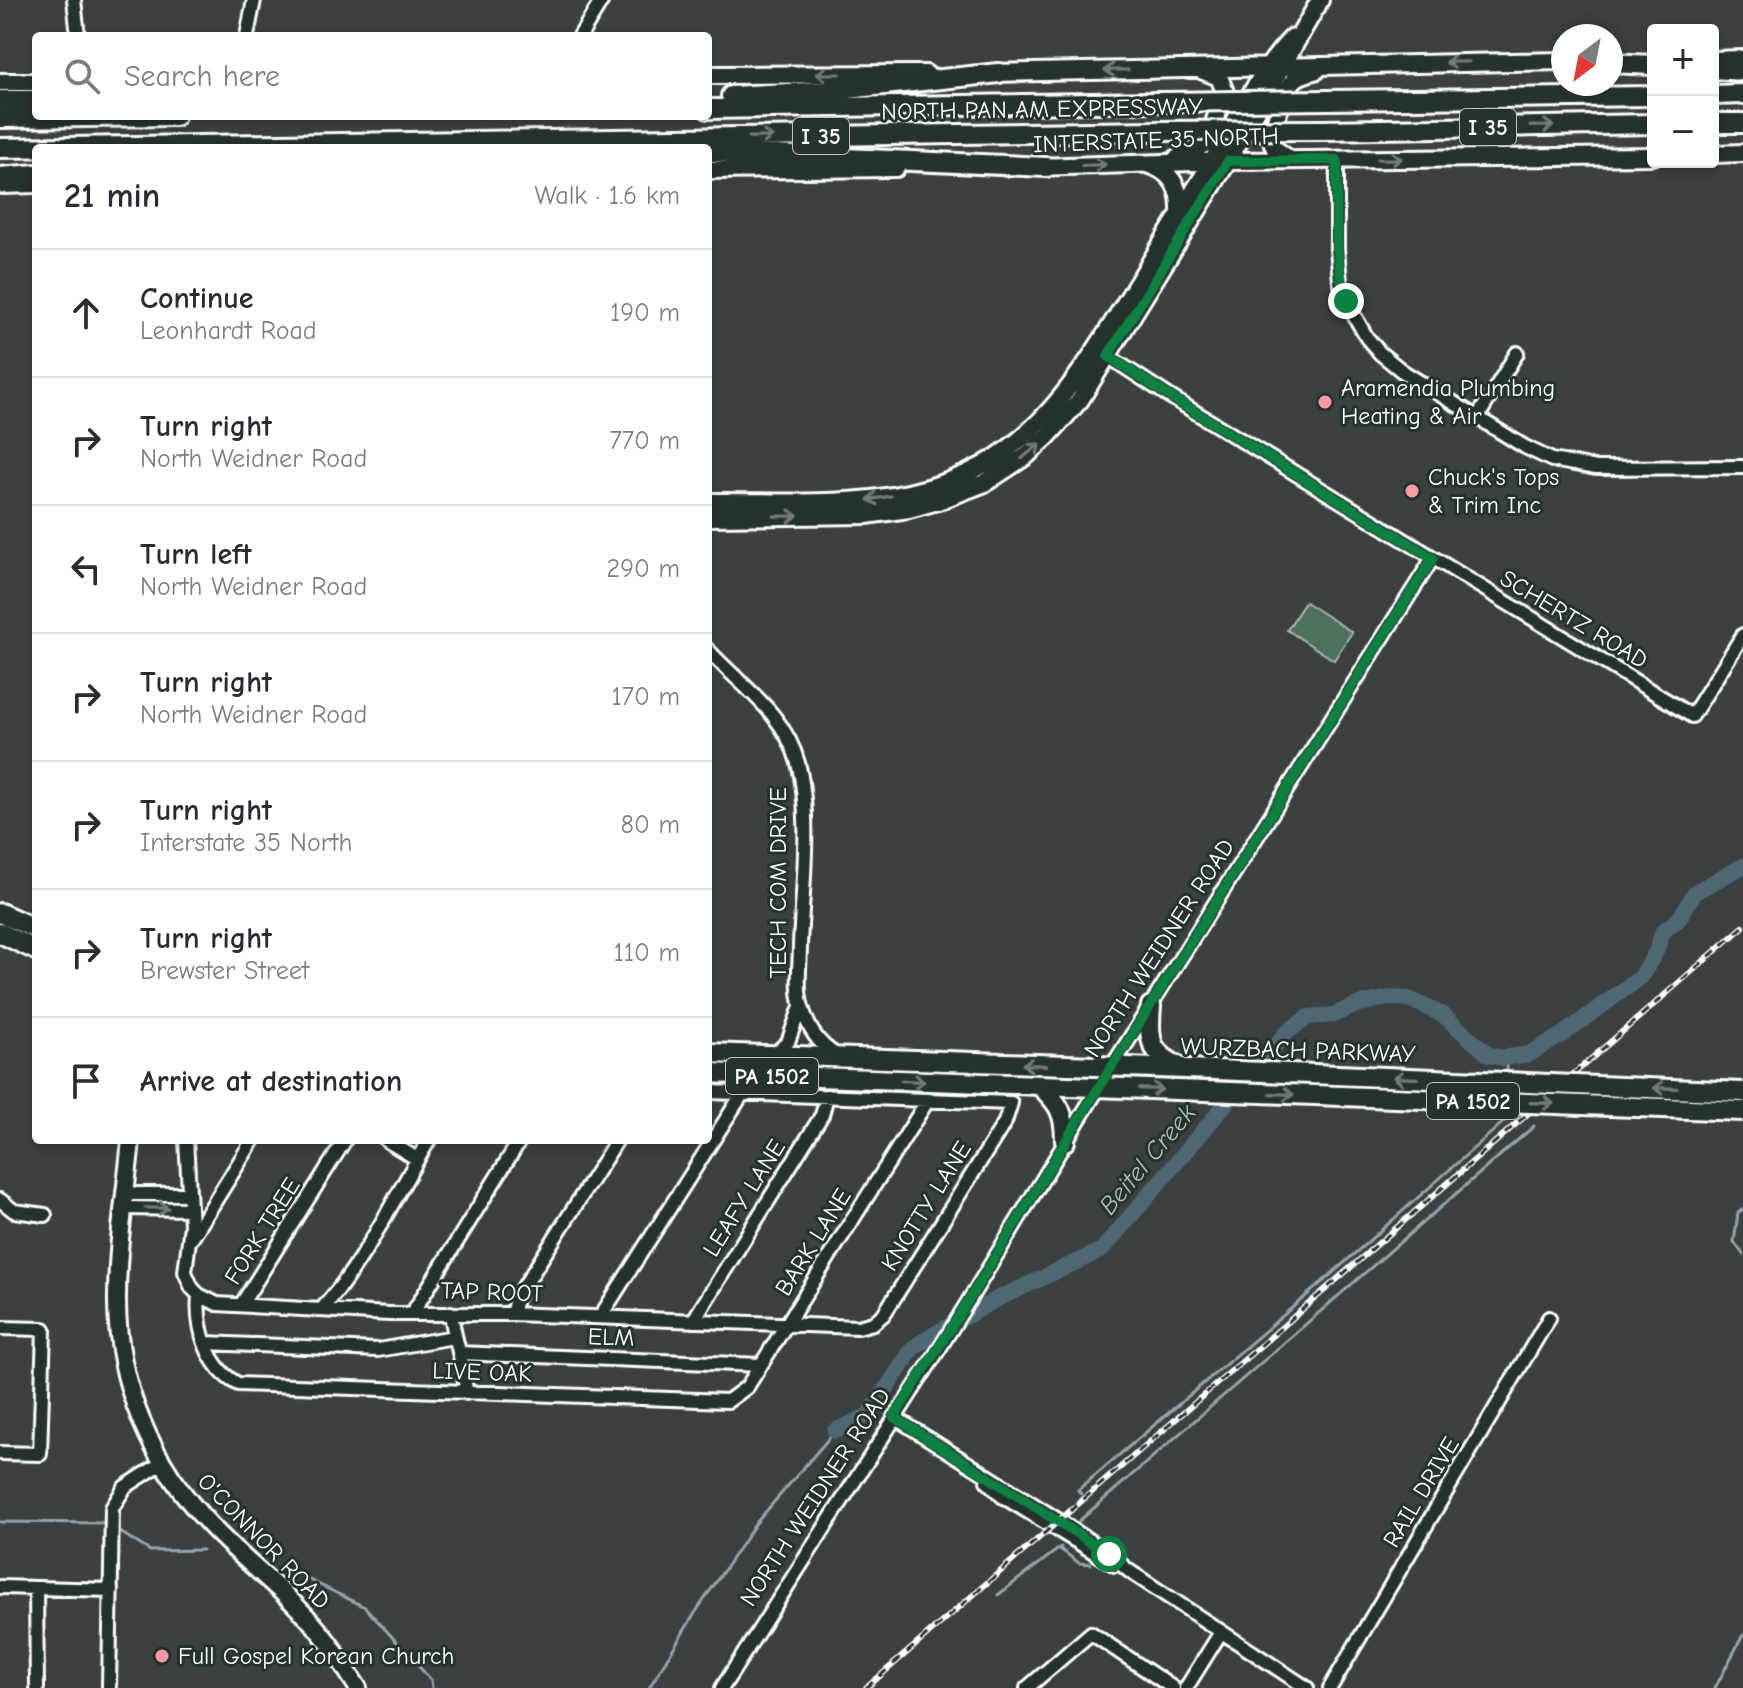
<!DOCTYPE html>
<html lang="en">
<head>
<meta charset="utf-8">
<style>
	body { margin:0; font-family:"Comic Neue",sans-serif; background:#f7f7f7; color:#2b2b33 }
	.controls { position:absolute; right:24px; top:24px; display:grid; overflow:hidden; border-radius:8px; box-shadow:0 4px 12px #0003 }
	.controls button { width:72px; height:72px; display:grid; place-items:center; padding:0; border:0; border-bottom:2px solid #e1e1e2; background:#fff; color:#2b2b33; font:40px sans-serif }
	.compass { position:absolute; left:1551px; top:24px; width:72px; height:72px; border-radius:50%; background:#fff; box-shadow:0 4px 12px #0003; rotate:212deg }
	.stop { position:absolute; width:24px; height:24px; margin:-18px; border:6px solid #0b8043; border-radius:50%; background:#fff }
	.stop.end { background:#0b8043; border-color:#fff; box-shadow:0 2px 8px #0008 }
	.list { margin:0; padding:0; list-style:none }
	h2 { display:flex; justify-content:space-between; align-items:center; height:104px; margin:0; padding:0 32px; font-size:34px }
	h2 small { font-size:26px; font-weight:400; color:#7c7c81 }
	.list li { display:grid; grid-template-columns:52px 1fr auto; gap:24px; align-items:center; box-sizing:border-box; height:128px; padding:0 32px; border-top:2px solid #e1e1e2 }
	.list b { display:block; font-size:30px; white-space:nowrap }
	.list p { margin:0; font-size:26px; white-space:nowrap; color:#7c7c81 }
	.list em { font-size:26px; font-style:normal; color:#7c7c81 }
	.icon { flex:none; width:44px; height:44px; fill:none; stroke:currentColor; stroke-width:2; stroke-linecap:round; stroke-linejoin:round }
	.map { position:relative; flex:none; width:1743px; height:1688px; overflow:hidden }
	.search { position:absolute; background:#fff; box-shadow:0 4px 12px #0003; left:32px; top:32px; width:680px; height:88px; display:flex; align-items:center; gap:20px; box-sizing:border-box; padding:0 28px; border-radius:8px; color:#7c7c81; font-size:30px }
	.panel { position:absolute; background:#fff; box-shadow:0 4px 12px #0003; left:32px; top:144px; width:680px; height:1000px; border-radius:8px }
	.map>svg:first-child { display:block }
</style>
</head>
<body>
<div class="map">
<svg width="1743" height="1688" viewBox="0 0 1743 1688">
	<rect width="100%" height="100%" fill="#3a4140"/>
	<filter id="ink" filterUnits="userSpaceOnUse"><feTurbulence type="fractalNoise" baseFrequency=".0125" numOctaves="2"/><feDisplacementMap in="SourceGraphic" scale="16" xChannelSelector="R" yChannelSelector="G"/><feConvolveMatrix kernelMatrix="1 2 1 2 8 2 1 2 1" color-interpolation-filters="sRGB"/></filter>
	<g filter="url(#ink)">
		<path fill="#4f705a" stroke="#a7b8ac" stroke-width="2" d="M1305,602L1352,632L1334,660L1287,630Z"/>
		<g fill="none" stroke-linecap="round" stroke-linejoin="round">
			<path stroke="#95a4ab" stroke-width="3" d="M1507,1057V1075
				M1743,1209L1738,1213L1734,1242L1743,1254
				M1081,1494L1078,1490L1327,1278L1508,1118V1111
				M1079,1521L1534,1126
				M0,1522L104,1523
				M120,1532L150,1551L202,1550
				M1060,1549L1079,1563L1091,1564
				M287,1569L365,1607L431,1680L432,1688
				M998,1595L1061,1547
				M649,1688L695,1613L756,1523L835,1431
				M1715,1688L1743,1635"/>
			<path stroke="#4f6873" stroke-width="16" d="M835,1431L869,1415L913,1348L931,1336L997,1299L1102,1250L1286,1033L1308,1017L1333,1015L1359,1004L1389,998L1409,999L1443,1015L1489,1055L1503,1058L1529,1054L1562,1035L1641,977L1656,952L1663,931L1679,919L1695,892L1743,866"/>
			<defs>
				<path id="minor" d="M74,0L78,36
					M247,36L254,0
					M580,36L602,0
					M1337,160V249L1340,281L1346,301L1367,338L1380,353L1402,371L1525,447L1552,460L1596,468L1743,467
					M1103,353L1172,398L1692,716L1743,635
					M1477,418L1517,353
					M708,650C742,687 784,712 798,763C812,816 802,891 800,946C800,965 796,989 802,1007C808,1028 817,1043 836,1055
					M773,1055L788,1042L801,1006
					M186,1140L191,1225L185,1272L192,1288L199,1295L217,1304L389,1314H512L858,1327L873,1323L884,1314L1005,1122L1011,1103L708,1092
					M386,1140L417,1159
					M126,1194H189
					M0,1200L14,1211L45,1215
					M125,1208L190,1209
					M192,1238L253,1140
					M199,1295C196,1327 207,1368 238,1384L728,1401L747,1387L928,1100
					M241,1305L345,1140
					M321,1310C367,1259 394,1197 429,1140
					M413,1312L520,1140
					M451,1313C454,1340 465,1365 466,1393
					M512,1314L516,1299L617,1140
					M600,1317L743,1093
					M693,1321L822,1115L827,1096
					M0,1328L44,1329L40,1454L0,1453
					M206,1343L378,1350L454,1337
					M459,1353L761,1365
					M894,1417L1063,1523L1109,1554L1129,1571L1307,1688
					M987,1481L1002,1496L1115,1565
					M0,1587L111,1590
					M36,1588L37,1688
					M109,1688L112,1508L125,1487L162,1463
					M722,1688L941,1346L1099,1087L1433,558
					M1027,1688L1091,1633L1173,1688
					M1186,1688L1221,1632
					M1330,1688L1549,1318"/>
				<path id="major" d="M1713,60L1743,59
					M989,73L1563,61
					M708,75L926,74
					M0,82H36
					M1713,154L1743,153
					M1176,159L1207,143L1225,92L1219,77L1201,70
					M1290,160L1275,149L1273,144C1273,127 1282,87 1298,77C1303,74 1311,72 1317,70
					M1147,164C1171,171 1181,187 1180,212
					M1035,167L1228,161L1653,156
					M708,170L896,168
					M2,185L36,184
					M708,502C774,501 843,507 908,493C1022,469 1070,392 1127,300C1154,257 1180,213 1207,170C1234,127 1256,75 1292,38
					M708,517L866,515L909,509L938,501L985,483L1026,456L1048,436L1080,400L1228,161L1320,0
					M131,1140C126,1192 117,1245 117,1297C116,1384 152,1465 212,1527C249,1566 296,1599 328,1642C339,1657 348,1673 358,1688"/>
				<path id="highway" d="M1611,63L1653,65
					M1713,69L1743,71
					M1713,95L1743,94
					M731,96L827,91L999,73
					M0,100H36
					M1328,100L1653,96
					M708,109L1158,102
					M0,118L175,116
					M1713,123H1743
					M1324,130L1653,124
					M0,148L1155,131
					M708,152L1047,167
					M0,177L36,174
					M0,913L36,929
					M0,933L36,950
					M1151,1006C1148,1041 1149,1053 1182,1068
					M708,1053L1216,1070
					M708,1073L1204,1091
					M1039,1085C1059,1103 1065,1113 1065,1141"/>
			</defs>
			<use href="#minor" stroke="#fff" stroke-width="18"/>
			<use href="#major" stroke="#fff" stroke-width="22"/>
			<use href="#highway" stroke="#fff" stroke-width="24"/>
			<use href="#minor" stroke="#26332d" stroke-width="12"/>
			<use href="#major" stroke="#26332d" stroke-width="16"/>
			<use href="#highway" stroke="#26332d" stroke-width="18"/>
			<defs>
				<path id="rail" d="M866,1688L1743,927"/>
			</defs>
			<use href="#rail" stroke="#fff" stroke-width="6"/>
			<use href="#rail" stroke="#26332d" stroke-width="3" stroke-dasharray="9" stroke-linecap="butt"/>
			<defs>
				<path id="highway-bridge" d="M1158,102L1328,100
					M1155,131L1324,130
					M1216,1070L1743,1092
					M1204,1091L1743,1111"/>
			</defs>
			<use href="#highway-bridge" stroke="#fff" stroke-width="24" stroke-linecap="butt"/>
			<use href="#highway-bridge" stroke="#26332d" stroke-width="18"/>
		</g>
		<defs><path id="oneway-shaft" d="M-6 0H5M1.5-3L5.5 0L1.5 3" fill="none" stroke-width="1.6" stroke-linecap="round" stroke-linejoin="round" transform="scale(2)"/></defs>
		<g stroke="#727a76">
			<use href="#oneway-shaft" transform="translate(1457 62) rotate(179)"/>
			<use href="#oneway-shaft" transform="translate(1116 70) rotate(179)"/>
			<use href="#oneway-shaft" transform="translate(828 74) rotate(180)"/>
			<use href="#oneway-shaft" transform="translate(1542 126) rotate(-1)"/>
			<use href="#oneway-shaft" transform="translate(761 137) rotate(-1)"/>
			<use href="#oneway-shaft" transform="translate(1390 159) rotate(-1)"/>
			<use href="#oneway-shaft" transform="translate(1094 165) rotate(-3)"/>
			<use href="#oneway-shaft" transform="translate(1031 451) rotate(-40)"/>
			<use href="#oneway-shaft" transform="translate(879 498) rotate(171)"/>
			<use href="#oneway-shaft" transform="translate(786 516) rotate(-1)"/>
			<use href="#oneway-shaft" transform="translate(1034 1065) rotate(-178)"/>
			<use href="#oneway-shaft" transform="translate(1405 1078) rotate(-178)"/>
			<use href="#oneway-shaft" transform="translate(913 1081) rotate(2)"/>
			<use href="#oneway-shaft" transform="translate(1665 1088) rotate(-178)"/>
			<use href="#oneway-shaft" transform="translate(1151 1089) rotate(2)"/>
			<use href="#oneway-shaft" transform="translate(1282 1094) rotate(2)"/>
			<use href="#oneway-shaft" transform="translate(1542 1103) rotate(2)"/>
			<use href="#oneway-shaft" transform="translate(157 1208) rotate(1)"/>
		</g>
	</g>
	<g fill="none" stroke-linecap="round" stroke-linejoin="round" filter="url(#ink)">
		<path stroke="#0b8043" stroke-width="10" d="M1109,1554L894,1417L962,1311L1099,1087L1433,558L1172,398L1108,356L1228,161L1337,160C1337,207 1333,256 1346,301"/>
	</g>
	<g fill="#ff9aa2" stroke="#26332d" stroke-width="3">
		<circle cx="1325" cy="402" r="8"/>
		<circle cx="1412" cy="491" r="8"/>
		<circle cx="162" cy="1656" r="8"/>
	</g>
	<g text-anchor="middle" stroke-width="6" stroke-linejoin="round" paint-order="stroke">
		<g fill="#26332d" stroke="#bec2c0" stroke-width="2">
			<rect x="1460" y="109" width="56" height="36" rx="6"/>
			<rect x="793" y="118" width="56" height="36" rx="6"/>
			<rect x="726" y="1058" width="92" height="36" rx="6"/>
			<rect x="1427" y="1083" width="92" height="36" rx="6"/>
		</g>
		<g font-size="22" font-weight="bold" fill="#fff">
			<text x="1488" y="135">I 35</text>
			<text x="821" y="144">I 35</text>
			<text x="772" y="1084">PA 1502</text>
			<text x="1473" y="1109">PA 1502</text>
		</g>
		<g font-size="24" fill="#fff" stroke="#26332d">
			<text transform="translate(1042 109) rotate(-1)" y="8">NORTH PAN AM EXPRESSWAY</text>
			<text transform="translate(1156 140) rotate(-2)" y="8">INTERSTATE 35 NORTH</text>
			<text transform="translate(1574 619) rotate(31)" y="8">SCHERTZ ROAD</text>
			<text transform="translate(778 883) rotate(-90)" y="8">TECH COM DRIVE</text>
			<text transform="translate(1159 948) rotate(-57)" y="8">NORTH WEIDNER ROAD</text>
			<text transform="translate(1298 1050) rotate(2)" y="8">WURZBACH PARKWAY</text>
			<text transform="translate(744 1198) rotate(-58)" y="8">LEAFY LANE</text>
			<text transform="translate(926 1206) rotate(-58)" y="8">KNOTTY LANE</text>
			<text transform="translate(262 1231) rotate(-58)" y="8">FORK TREE</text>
			<text transform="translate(813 1242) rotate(-58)" y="8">BARK LANE</text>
			<text transform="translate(492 1292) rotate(2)" y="8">TAP ROOT</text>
			<text transform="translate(611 1337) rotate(2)" y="8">ELM</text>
			<text transform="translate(482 1372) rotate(2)" y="8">LIVE OAK</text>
			<text transform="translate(1421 1492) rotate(-59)" y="8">RAIL DRIVE</text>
			<text transform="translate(815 1497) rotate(-57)" y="8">NORTH WEIDNER ROAD</text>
			<text transform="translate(264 1541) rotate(46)" y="8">O'CONNOR ROAD</text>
		</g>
		<g font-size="24" fill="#fff" stroke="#26332d" text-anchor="start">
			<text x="1341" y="396">Aramendia Plumbing<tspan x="1341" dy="28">Heating &amp; Air</tspan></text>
			<text x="1428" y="485">Chuck's Tops<tspan x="1428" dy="28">&amp; Trim Inc</tspan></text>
			<text x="178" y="1664">Full Gospel Korean Church</text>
		</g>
		<g font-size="26" font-style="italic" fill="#b0bbc0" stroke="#26332d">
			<text transform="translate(1147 1159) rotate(-50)" y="9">Beitel Creek</text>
		</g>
	</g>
</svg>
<div class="controls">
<button>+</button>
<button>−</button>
</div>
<svg class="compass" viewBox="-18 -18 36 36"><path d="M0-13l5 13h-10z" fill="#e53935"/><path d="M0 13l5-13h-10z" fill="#7c7c81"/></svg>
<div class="stop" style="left:1109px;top:1554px"></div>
<div class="stop end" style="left:1346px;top:301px"></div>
<div class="search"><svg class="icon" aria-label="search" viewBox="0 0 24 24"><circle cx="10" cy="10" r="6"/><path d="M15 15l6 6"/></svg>Search here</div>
<section class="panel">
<h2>21 min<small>Walk · 1.6 km</small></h2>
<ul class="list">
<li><svg class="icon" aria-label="ahead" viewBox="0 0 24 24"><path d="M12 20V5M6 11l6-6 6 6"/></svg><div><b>Continue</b><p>Leonhardt Road</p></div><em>190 m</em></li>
<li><svg class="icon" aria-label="right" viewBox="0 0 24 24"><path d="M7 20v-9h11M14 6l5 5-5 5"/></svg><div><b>Turn right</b><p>North Weidner Road</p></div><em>770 m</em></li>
<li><svg class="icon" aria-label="left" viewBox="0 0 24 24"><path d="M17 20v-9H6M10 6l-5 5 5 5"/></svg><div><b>Turn left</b><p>North Weidner Road</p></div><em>290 m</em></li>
<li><svg class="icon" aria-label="right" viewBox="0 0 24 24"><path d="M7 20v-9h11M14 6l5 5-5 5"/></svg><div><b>Turn right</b><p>North Weidner Road</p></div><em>170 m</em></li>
<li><svg class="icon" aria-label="right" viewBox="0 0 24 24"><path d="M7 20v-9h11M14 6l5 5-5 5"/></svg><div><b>Turn right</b><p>Interstate 35 North</p></div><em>80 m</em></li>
<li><svg class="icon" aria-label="right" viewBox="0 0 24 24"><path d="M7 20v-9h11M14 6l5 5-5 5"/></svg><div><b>Turn right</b><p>Brewster Street</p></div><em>110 m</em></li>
<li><svg class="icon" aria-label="arrive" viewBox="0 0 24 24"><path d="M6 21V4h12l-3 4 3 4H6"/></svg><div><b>Arrive at destination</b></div></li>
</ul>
</section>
</div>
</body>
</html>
